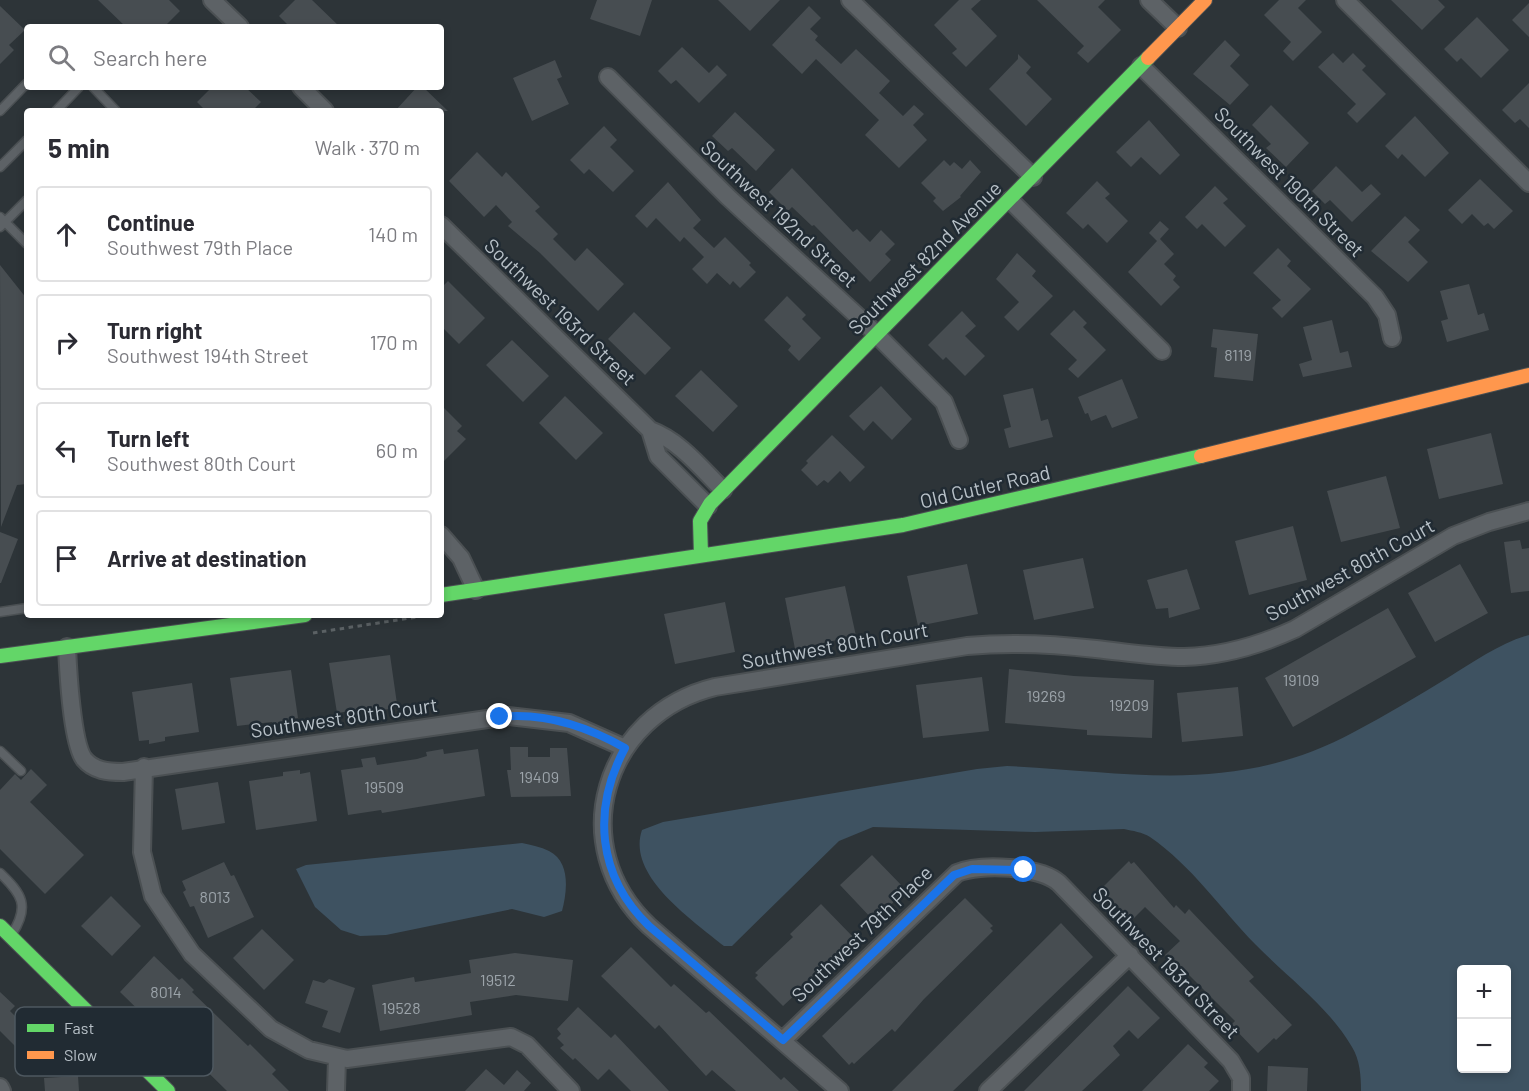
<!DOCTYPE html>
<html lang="en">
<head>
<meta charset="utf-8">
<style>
	body { margin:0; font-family:Barlow,sans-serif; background:#f7f7f7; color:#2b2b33 }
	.controls { position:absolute; right:18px; bottom:18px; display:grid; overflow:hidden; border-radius:6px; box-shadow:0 3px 9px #0003 }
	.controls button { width:54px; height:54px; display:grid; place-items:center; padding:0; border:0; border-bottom:2px solid #e1e1e2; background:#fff; color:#2b2b33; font:30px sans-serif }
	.stop { position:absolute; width:18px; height:18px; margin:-14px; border:4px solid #1a73e8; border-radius:50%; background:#fff }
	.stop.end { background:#1a73e8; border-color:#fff; box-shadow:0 2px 6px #0008 }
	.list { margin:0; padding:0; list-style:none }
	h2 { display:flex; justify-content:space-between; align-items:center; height:78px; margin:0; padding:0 24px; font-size:26px }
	h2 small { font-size:20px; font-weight:400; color:#7c7c81 }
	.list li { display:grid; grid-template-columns:39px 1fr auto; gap:18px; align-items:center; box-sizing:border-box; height:96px; margin:0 12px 12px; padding:0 12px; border:2px solid #e1e1e2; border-radius:6px }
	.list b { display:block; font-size:22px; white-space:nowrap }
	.list p { margin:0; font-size:20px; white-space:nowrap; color:#7c7c81 }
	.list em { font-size:20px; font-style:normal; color:#7c7c81 }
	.icon { flex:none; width:33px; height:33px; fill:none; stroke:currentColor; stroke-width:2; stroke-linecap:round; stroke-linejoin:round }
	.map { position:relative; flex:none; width:1529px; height:1091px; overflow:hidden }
	.search { position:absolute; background:#fff; box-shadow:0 3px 9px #0003; left:24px; top:24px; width:420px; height:66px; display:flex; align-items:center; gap:15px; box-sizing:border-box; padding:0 21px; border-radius:6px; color:#7c7c81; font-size:22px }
	.panel { position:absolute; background:#fff; box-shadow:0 3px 9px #0003; left:24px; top:108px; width:420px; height:510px; border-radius:6px }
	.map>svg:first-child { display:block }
</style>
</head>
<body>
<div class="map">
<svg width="1529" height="1091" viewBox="0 0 1529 1091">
	<rect width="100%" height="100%" fill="#2d3438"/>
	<path fill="#3e5261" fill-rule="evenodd" d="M1529,635V1091H1361C1361,1076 1360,1060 1352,1047C1329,1007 1287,977 1255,944C1220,908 1192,866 1150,837C1142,832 1133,831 1124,829L1035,832L873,827L839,841L732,946H724C694,921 626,876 642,830L663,822L977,769L1007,766C1134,772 1235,796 1354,732C1386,715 1418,696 1449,677C1474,662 1500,643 1529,635ZM1462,970H1506V1068H1462Z
		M522,843C531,845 541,847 549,851C571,862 567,892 562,911L544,917L512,909L386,935L360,936L341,930L315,907L296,869L306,865Z"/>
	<path fill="#474d51" d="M98,0H169L180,11L164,27H126Z
		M295,0H312L340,27H290L279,16Z
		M597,0H652L640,36L590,19Z
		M718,0H780L750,31Z
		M959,0H981L971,9L997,36L966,67L952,53L957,49L934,25Z
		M1037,0H1105L1098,7L1121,30L1088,63L1077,53L1084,46Z
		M1279,0H1306L1298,8L1322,32L1293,61L1283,51L1291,42L1264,15Z
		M1391,0H1438L1445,7L1422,30Z
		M1529,3V37L1512,20Z
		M0,6L25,30L9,45L14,50L0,64Z
		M809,6L821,18L810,29L818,36L815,40L841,64L856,49L890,81L879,93L903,116L914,105L924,114L913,125L927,140L899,168L865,135L879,120L816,59L802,74L772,45Z
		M1477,17L1509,50L1481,78L1461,58L1457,62L1444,49Z
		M1225,40L1240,55L1230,66L1249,85L1230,105L1193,74Z
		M682,47L709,73L717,65L727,75L699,103L676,80L671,84L658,71Z
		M1333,53L1343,63L1353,53L1366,66L1362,70L1386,94L1357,123L1347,113L1356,104L1318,67Z
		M1018,54L1031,67L1026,73L1052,99L1026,126L989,89L1018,59Z
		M555,60L562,77L557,79L569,104L532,121L513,78Z
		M1529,83V128L1520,119L1515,123L1502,110Z
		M212,87H245L261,102L252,111H206L197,102Z
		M417,87H423L448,111H395Z
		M1271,105L1309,143L1286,167L1266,148L1271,144L1252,125Z
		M735,112L775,150L756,171L732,148L728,151L712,136Z
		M1415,116L1449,153L1425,177L1402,154L1398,159L1385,146Z
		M1149,120L1180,155L1160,175L1141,157L1131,167L1116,152Z
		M604,126L617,140L610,147L634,171L613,192L589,169L584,174L570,160Z
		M477,152L502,177L506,172L540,207L535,211L558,234L553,239L575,261L587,248L624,284L598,311L540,253L508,226L512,222L496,205L484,217L449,181Z
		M944,160L950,166L954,162L962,169L970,160L981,172L960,196L961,197L943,211L933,201L936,198L921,183Z
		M1336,166L1362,192L1371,184L1381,194L1352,222L1330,200L1325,204L1312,191Z
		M792,168L853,232L857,229L870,242L881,230L895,244L885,254L891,260L870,282L814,225L812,226L792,207L788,211L769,192Z
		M1480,179L1513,211L1494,229L1488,223L1484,226L1472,214L1462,224L1448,210Z
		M1097,181L1110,194L1105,198L1128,221L1107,243L1088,224L1083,229L1066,213Z
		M668,182L701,220L693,228L714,248L725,237L751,263L749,265L756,272L740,288L733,281L730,285L717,273L707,284L692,269L704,257L684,237L680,242L656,218L647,228L635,216Z
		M1215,186L1228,199L1223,203L1246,226L1225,247L1202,224L1197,229L1185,217Z
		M1405,216L1420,230L1408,242L1428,262L1408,282L1371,251Z
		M1160,221L1169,229L1160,239L1174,254L1164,264L1176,276L1173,280L1180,287L1161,306L1128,272L1157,241L1149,233Z
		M1278,248L1291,261L1287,266L1311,289L1282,318L1272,308L1281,300L1253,273Z
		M1017,253L1036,271L1032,276L1053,296L1018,331L1004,317L1019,302L996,279Z
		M0,265L27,299V484L17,485L1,527Z
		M448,281L485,318L459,344L441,326V288Z
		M1469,284L1478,315L1484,313L1489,330L1447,342L1441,321L1448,319L1440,291Z
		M787,296L806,315L802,319L821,338L799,361L788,350L791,346L764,320Z
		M1074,310L1087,323L1083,327L1106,350L1078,378L1068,369L1077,360L1050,334Z
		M962,311L976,326L965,336L985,356L965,376L946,357L943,360L928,345Z
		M634,312L671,348L645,375L608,339Z
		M1332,320L1340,353L1348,351L1352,367L1303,377L1299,364L1312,360L1303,327Z
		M1213,329L1258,334L1253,381L1214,377L1217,348L1211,347Z
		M512,340L549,376L523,402L486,365Z
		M701,370L738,406L713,432L675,396Z
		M1122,379L1138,418L1112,428L1106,415L1091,421L1088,413L1085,414L1078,397Z
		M881,386L912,419L892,440L873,421L864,431L849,416Z
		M1033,388L1041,421L1048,419L1053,437L1009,448L1004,429L1011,427L1003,395Z
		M565,396L603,433L576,460L539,423Z
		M441,405L462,426L457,431L466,439L441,464Z
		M1491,433L1503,484L1439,499L1427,449Z
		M832,435L865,467L850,482L840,471L828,483L824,480L817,486L801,470L808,463L806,461Z
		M1386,476L1400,528L1341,542L1327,491Z
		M1293,526L1307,580L1249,595L1235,541Z
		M0,532L18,539L1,583H0Z
		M1520,540L1522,549L1529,548V591L1511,593L1504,542Z
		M1083,558L1094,608L1034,620L1023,570Z
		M967,564L978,614L918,626L907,576Z
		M1460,564L1488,613L1435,642L1408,593Z
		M1187,569L1200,609L1169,618L1168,608L1156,609L1147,580Z
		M845,586L856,636L795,649L785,598Z
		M725,602L735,652L675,664L664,614Z
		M1388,608L1416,657L1293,727L1265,678Z
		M390,655L397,704L388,706L389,709L372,712L371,708L337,713L329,663Z
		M1009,669L1074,676L1154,680L1152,738L1087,735V730L1005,723Z
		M291,670L298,718L289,719V723L273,725L272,722L237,726L230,678Z
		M982,677L989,731L923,738L916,685Z
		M192,683L199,732L165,737V741L149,744V740L139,741L132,692Z
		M1238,687L1243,736L1182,742L1177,693Z
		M510,747H528V757H550V748H567L571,796L511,797L507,770H511Z
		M443,749L444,754L478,749L485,796L382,813L381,810L348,815L341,770L363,767L361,759L375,757L377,765L417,759L427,756L426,752Z
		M31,769L47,785L30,802L84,855L45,894L0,849V790L15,774L21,780Z
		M300,770V774L310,772L317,821L256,830L249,781L283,776V772Z
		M218,782L225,823L182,830L175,789Z
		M872,855L906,890L874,921L840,885Z
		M1129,861L1131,864L1134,862L1174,908L1176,905L1185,914L1189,909L1254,977L1249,981L1292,1025L1276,1040L1274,1038L1258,1053L1231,1025L1235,1021L1181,967L1179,969L1165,955L1180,941L1145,907L1131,921L1101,889Z
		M224,862L231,876L234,875L254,917L208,938L194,906L190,907L183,892L186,890L182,881Z
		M111,896L141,926L112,956L81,926Z
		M965,898L993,926L990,928L993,931L924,999L895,1032L892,1029L854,1064L852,1062L849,1065L822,1036Z
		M821,904L855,939L783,1006L755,978L758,975L755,973L793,937L790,934Z
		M1061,923L1093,957L953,1091H892Z
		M262,929L294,960L264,990L233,958Z
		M631,947L671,987L674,984L706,1013L709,1011L781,1080L784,1077L799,1091H736L712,1070L706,1076L659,1025L655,1029L601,976Z
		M515,953L573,960L568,1001L516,995L470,1002L472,1015L380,1031L372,985L414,977L415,982L471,973L469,960Z
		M154,956L179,980L182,978L194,990L192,992L248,1046L250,1044L276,1070L272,1074L289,1091H227L167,1032L164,1035L120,992Z
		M329,979L355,988L340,1033L322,1027L328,1011L305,1003L313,980L324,983Z
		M1128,986L1160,1018L1138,1039L1129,1030L1113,1046L1120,1055L1082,1091H1024Z
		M0,992L15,1006L10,1011L27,1028L29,1026L42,1040L48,1034L61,1046L38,1069L0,1031Z
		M578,1007L611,1038L615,1034L669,1091H631L609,1069L598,1080L575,1058L573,1060L560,1048L564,1045L557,1038L561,1034L557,1029Z
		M1188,1044L1208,1063L1204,1067L1219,1081L1209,1091H1142Z
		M1268,1066L1308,1068L1307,1091H1267Z
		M486,1069L504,1085L517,1070L531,1083L524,1091H465Z
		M78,1076L79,1091H45L44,1078Z"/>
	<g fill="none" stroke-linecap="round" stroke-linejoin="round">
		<defs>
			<path id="lane" d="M93,87L116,111
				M0,111L27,83
				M56,111L79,87
				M0,167L27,140
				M0,217L27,244
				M0,227L27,200
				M0,612L27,608
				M0,751L21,771
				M0,873C22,894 30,906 12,934"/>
			<path id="street" d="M212,0L240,27
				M850,0L1033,177
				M1149,0L1178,28
				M1345,0L1529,183
				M1141,66L1375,297L1387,315L1392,338
				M608,77L728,197L864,322L944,402L959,440
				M301,87L325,111
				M1010,200L1162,351
				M441,225L650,430C680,441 701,468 723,490
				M650,430L658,456L708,506
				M441,535L461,558L476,590
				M67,647C68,669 72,743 84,759C94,771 108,772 123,772L508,716L569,723L625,748
				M144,767L142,852L153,896L192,954L271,1029L309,1050L347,1059L511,1037L527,1045L571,1091
				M783,1040L957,873C980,863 1040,866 1059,883L1231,1061L1241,1078V1091
				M0,1087L2,1091
				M336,1091L337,1058
				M840,1091L649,926C563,845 604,714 715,687L967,646C1010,642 1053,644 1096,649C1125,652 1154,657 1184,657C1222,656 1260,645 1295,629L1453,536L1489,522L1529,511
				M988,1091L1130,955"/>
			<path id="fast" d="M701,555L700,521L710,504L1148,58
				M441,595L903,525L1201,456
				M0,656L305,615
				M0,926L168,1091"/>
			<path id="slow" d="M1148,58L1205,0
				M1201,456L1529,375"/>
		</defs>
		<use href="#lane" stroke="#4b5053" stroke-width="11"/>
		<use href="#street" stroke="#4b5053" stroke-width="20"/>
		<use href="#fast" stroke="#4b5053" stroke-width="16"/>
		<use href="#slow" stroke="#4b5053" stroke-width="16"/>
		<path stroke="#5b6164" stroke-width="3" stroke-dasharray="4.5 4.5" stroke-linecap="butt" d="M313,633L430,615"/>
		<use href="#lane" stroke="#5d6266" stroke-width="8"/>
		<use href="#street" stroke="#5d6266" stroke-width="16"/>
		<use href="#fast" stroke="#63d668" stroke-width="14"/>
		<use href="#slow" stroke="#ff974d" stroke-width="14"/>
	</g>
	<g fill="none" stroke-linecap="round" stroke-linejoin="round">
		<path stroke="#1a73e8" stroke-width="8" d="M500,717C545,712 586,726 625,748C592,809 597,876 649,926L783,1040L954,875L972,869L1024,870"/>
	</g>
	<g text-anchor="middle" stroke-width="5" stroke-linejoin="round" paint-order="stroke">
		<g font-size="16" fill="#9ca4aa">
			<text x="1238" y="361">8119</text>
			<text x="1301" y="686">19109</text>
			<text x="1046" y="702">19269</text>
			<text x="1129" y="711">19209</text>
			<text x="539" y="783">19409</text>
			<text x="384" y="793">19509</text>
			<text x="215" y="903">8013</text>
			<text x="498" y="986">19512</text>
			<text x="166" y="998">8014</text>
			<text x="401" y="1014">19528</text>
		</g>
		<g font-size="20" fill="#b8c1c8" stroke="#212b33">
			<text transform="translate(1289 182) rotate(45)" y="7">Southwest 190th Street</text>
			<text transform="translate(779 214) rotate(43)" y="7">Southwest 192nd Street</text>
			<text transform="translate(925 258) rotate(-45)" y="7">Southwest 82nd Avenue</text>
			<text transform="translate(560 312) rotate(44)" y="7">Southwest 193rd Street</text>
			<text transform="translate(985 487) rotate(-13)" y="7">Old Cutler Road</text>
			<text transform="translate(1350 570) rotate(-29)" y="7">Southwest 80th Court</text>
			<text transform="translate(835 646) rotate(-10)" y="7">Southwest 80th Court</text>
			<text transform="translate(344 718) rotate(-8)" y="7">Southwest 80th Court</text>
			<text transform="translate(862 934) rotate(-44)" y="7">Southwest 79th Place</text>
			<text transform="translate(1166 963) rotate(46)" y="7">Southwest 193rd Street</text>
		</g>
	</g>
	<rect x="15" y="1007" width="198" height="69" rx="9" fill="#212b33" stroke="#4e5860" stroke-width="1.5"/>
	<rect x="27" y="1024" width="27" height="8" fill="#63d668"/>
	<rect x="27" y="1051" width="27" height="8" fill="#ff974d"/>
	<g font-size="16" fill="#b8c1c8">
		<text x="64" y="1034">Fast</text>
		<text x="64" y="1061">Slow</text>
	</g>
</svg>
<div class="controls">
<button>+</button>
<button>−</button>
</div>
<div class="stop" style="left:1024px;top:870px"></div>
<div class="stop end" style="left:500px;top:717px"></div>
<div class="search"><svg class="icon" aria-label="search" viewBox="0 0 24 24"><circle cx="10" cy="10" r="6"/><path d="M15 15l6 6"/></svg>Search here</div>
<section class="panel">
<h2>5 min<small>Walk · 370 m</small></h2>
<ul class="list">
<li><svg class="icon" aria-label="ahead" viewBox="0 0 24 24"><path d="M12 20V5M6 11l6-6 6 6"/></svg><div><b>Continue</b><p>Southwest 79th Place</p></div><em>140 m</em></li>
<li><svg class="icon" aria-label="right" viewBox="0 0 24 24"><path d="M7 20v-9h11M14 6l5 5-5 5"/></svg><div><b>Turn right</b><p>Southwest 194th Street</p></div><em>170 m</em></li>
<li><svg class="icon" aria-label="left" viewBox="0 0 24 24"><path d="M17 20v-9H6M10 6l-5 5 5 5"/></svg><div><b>Turn left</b><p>Southwest 80th Court</p></div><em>60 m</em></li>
<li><svg class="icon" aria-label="arrive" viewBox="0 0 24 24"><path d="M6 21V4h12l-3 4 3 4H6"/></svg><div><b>Arrive at destination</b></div></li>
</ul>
</section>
</div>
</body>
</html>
